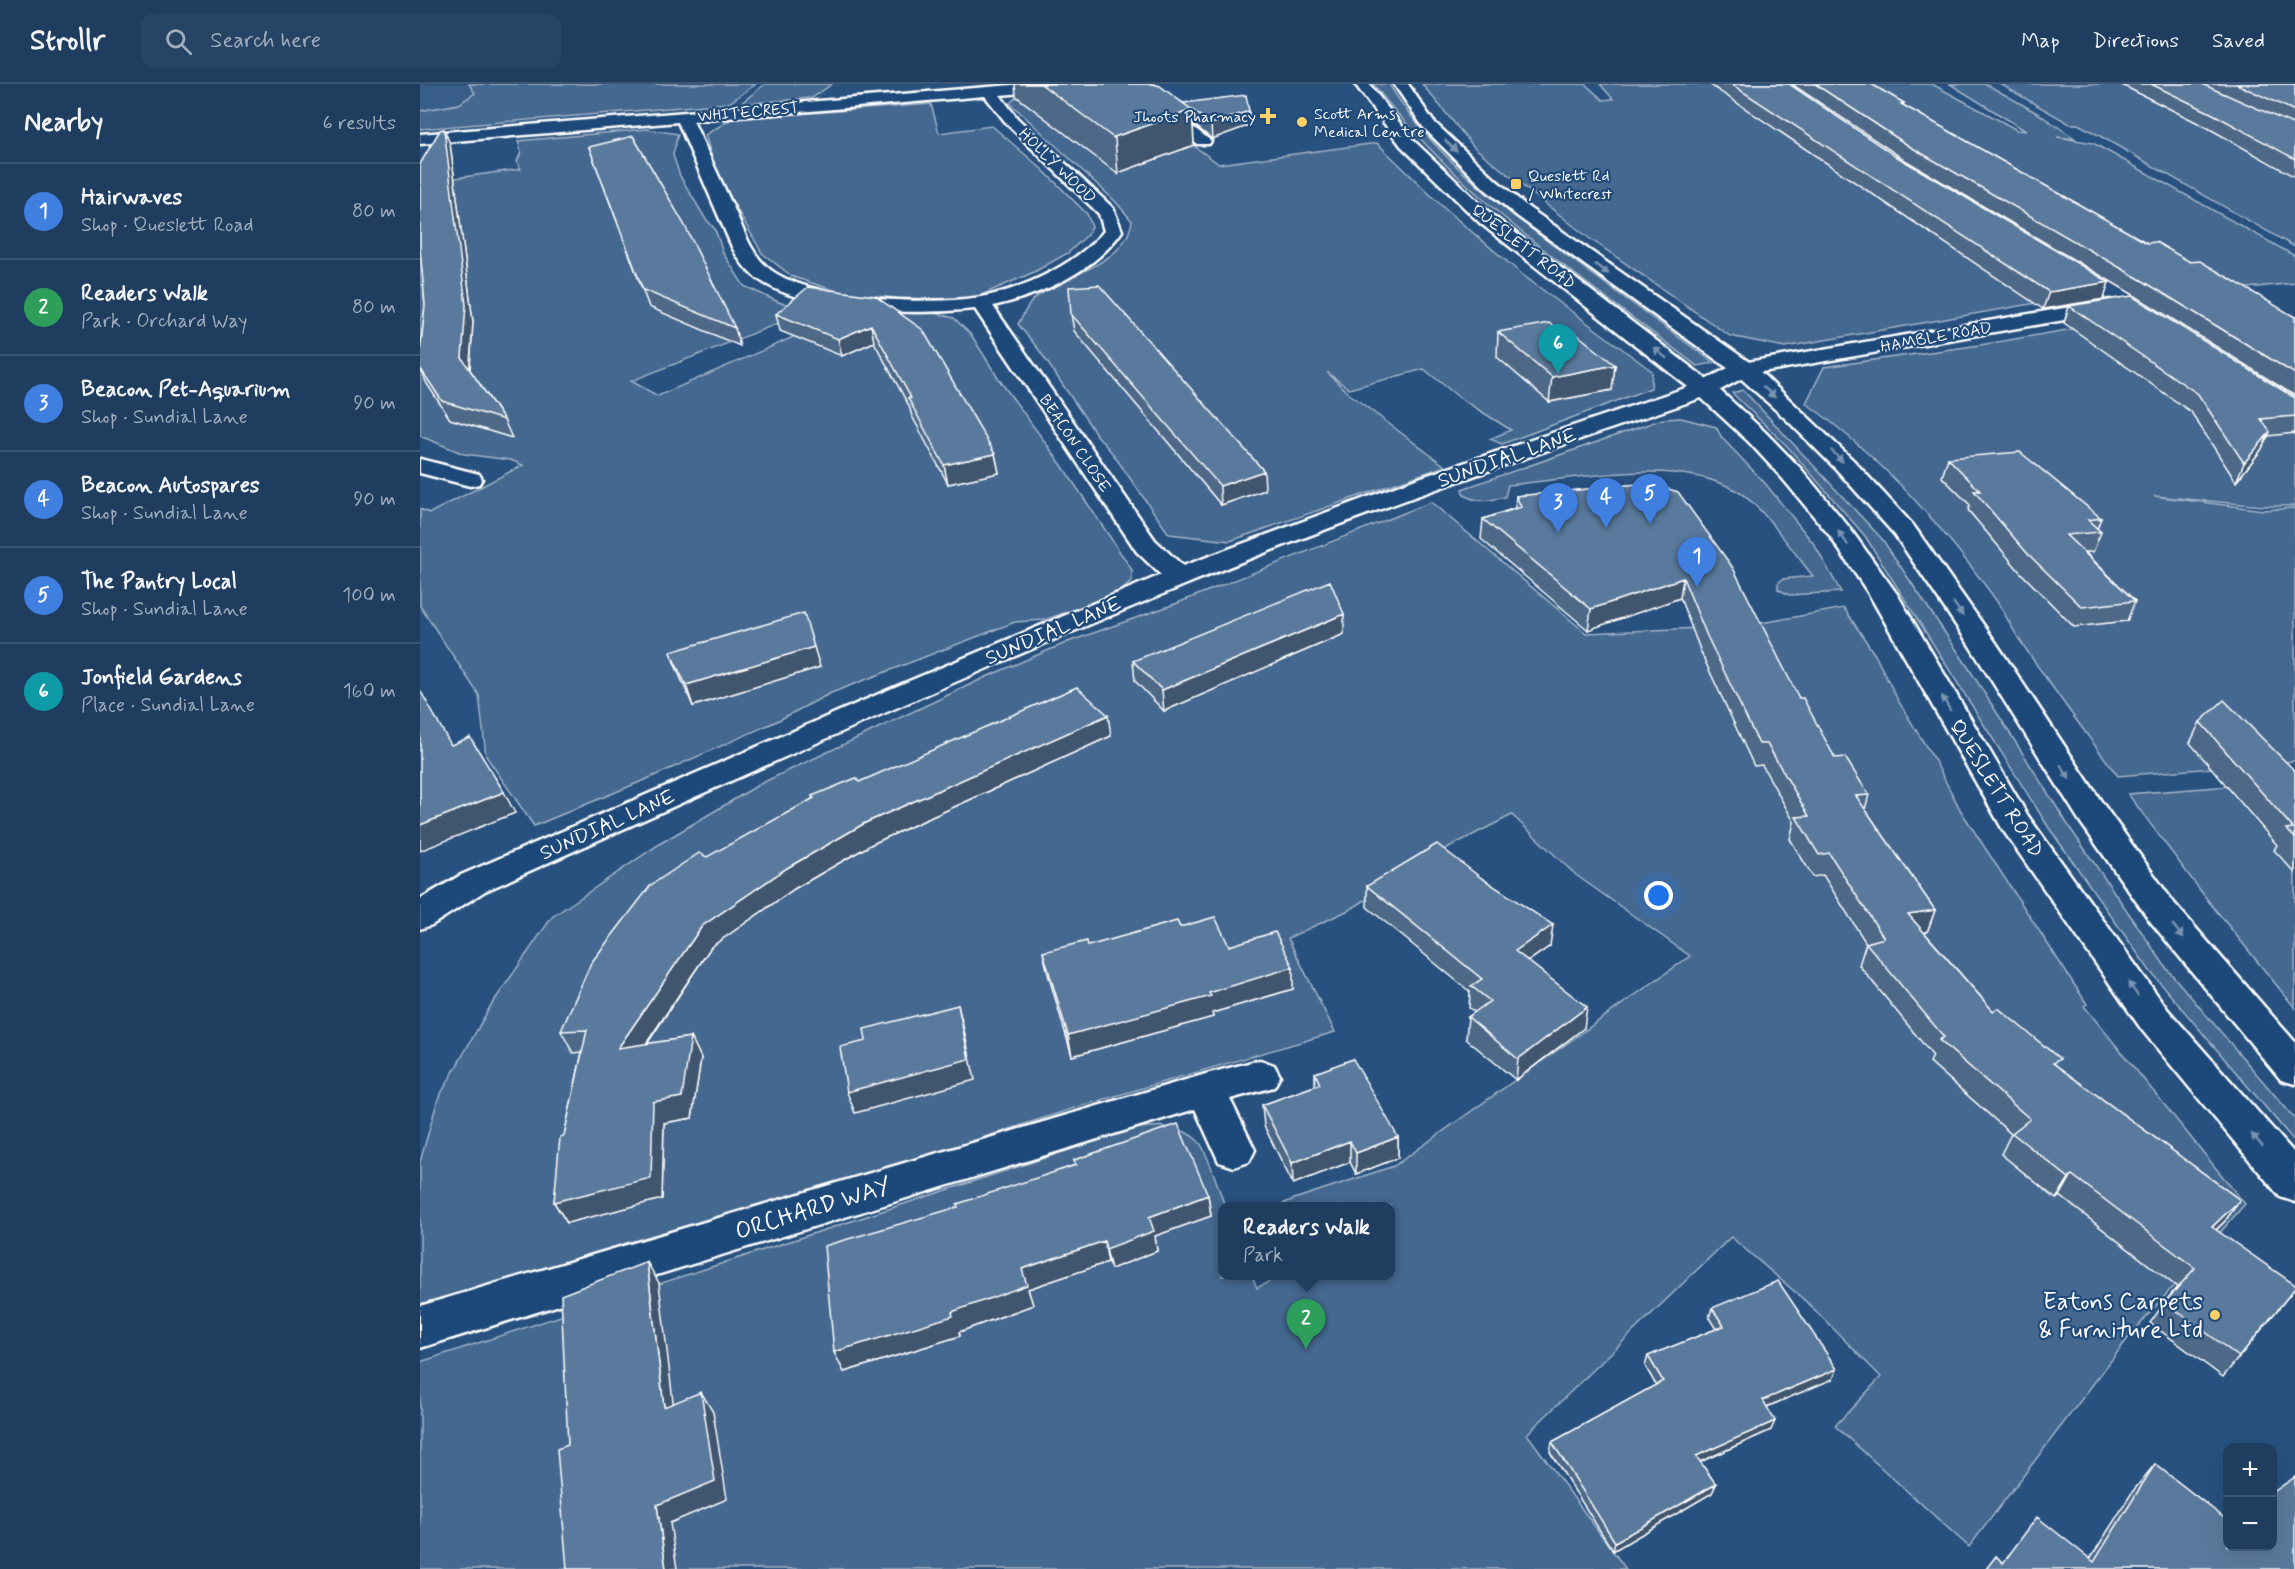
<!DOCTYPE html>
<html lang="en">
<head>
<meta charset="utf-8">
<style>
	body { margin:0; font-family:Mynerve,sans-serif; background:#264465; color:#f1f3f6 }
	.controls { position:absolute; right:18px; bottom:18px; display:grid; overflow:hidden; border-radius:12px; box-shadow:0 6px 24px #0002 }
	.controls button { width:54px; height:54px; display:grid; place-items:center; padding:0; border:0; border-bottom:2px solid #3c5674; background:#1e3d5f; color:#f1f3f6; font:30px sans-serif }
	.you { position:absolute; left:1239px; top:812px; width:21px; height:21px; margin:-15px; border:4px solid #fff; border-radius:50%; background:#1a73e8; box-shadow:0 0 0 9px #1a73e833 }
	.badge { display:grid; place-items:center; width:39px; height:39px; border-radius:50%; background:#ffd166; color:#fff; font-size:20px; font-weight:700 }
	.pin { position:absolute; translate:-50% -50px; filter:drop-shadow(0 2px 3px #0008) }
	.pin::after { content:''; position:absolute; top:32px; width:21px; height:18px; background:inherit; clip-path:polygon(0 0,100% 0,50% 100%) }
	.popup { position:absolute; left:798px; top:1118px; width:177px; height:78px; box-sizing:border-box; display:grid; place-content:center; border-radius:12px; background:#1e3d5f; filter:drop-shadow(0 2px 4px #0005); font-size:20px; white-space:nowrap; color:#a1aebd }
	.popup b { font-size:22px; color:#f1f3f6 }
	.popup::after { content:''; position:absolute; left:50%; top:100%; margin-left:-12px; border:12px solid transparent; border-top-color:#1e3d5f }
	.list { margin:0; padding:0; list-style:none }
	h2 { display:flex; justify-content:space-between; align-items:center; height:78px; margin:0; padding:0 24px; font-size:26px }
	h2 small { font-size:20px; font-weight:400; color:#a1aebd }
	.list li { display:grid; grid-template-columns:39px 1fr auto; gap:18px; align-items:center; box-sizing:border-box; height:96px; padding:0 24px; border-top:2px solid #3c5674 }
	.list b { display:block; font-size:22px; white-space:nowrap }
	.list p { margin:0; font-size:20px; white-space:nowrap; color:#a1aebd }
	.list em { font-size:20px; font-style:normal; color:#a1aebd }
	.icon { flex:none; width:33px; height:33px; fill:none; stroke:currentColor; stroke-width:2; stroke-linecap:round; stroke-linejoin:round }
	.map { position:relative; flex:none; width:1875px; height:1485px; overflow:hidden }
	header { display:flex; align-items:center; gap:36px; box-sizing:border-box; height:84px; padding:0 30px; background:#1e3d5f; border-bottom:2px solid #3c5674 }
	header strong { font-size:28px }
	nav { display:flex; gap:33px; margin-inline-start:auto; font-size:21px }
	.search { width:420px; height:54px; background:#264465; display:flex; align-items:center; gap:15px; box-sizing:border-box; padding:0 21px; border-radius:12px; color:#a1aebd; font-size:22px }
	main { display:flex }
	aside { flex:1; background:#1e3d5f }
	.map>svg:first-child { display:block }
</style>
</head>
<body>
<header>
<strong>Strollr</strong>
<div class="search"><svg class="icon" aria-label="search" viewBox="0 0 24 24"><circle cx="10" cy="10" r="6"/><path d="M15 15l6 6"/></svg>Search here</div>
<nav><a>Map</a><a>Directions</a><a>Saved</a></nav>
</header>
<main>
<aside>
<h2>Nearby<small>6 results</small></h2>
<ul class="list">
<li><span class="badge" style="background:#3f7fe0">1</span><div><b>Hairwaves</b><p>Shop · Queslett Road</p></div><em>80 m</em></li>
<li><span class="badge" style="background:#2e9e5b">2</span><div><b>Readers Walk</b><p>Park · Orchard Way</p></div><em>80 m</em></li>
<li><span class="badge" style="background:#3f7fe0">3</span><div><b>Beacon Pet-Aquarium</b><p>Shop · Sundial Lane</p></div><em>90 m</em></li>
<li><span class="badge" style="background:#3f7fe0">4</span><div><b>Beacon Autospares</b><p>Shop · Sundial Lane</p></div><em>90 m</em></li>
<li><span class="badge" style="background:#3f7fe0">5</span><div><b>The Pantry Local</b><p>Shop · Sundial Lane</p></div><em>100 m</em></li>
<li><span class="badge" style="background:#0f9aa8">6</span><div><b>Jonfield Gardens</b><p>Place · Sundial Lane</p></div><em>160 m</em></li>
</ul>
</aside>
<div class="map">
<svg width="1875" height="1485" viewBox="0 0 1875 1485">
	<rect width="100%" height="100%" fill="#28517f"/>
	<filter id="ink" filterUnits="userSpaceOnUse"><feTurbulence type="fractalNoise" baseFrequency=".0167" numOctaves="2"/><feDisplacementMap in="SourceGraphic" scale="12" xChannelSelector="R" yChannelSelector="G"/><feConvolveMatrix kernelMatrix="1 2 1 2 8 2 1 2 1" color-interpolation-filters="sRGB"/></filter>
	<g filter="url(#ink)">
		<path fill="#375d88" d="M0,0H81L0,45Z"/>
		<path fill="#446890" stroke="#a2b4c8" stroke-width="1.5" d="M49,0H336L309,19L0,45V27L39,20L55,9Z
			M345,0H412L392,14L320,20Z
			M953,0H969C1012,71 1080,122 1146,171C1195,207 1245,243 1294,279L1277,282C1162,195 1042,114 953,0Z
			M1002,0H1165L1183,16L1193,15L1180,0H1336L1628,217L1365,263L1310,252L1169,154L1081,85L1054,63Z
			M1379,0H1512L1597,46L1606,47L1530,0H1566L1617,29L1656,55L1637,53L1673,59L1875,172V199L1742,213Z
			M1580,0H1741L1875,66V163L1680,52L1658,40H1650Z
			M600,10L771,60L799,80L957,59L1025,125L1104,192L1232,287L1231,304L1082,360L1070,355L1091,346L1041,315L1004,285L929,305L907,288L928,309L1025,382L810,457L749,450L693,370L676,350L619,266L598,240C603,232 607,222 613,216C643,189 705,183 712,137L695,117L590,19Z
			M511,20L519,49L572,42L622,85L667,130L672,143L667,151L648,169L614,188L559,212L542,215L477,214L423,209L373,193L342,169L297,90L285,51L311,35Z
			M227,45L258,50L253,71L260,92L285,134L295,145L303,169L324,202L361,219L395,225L211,297L238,312L433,227L514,229L534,234L552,252L578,294L641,380L712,486V497L698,510L624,536L595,538L411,609L355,638L227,695L114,742L66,672L59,611L0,522V425L10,429L103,381L90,376L44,370L0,352V99L101,85L97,78L101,68L98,57Z
			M1676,241L1858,331L1875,351V422H1843L1734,412L1843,426L1875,424V677L1698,692C1664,647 1630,601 1599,555C1590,541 1583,525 1573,512C1521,440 1458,371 1386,319L1404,283L1560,261Z
			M1323,306L1462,455L1546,580L1650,744L1747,885L1875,1035V1058L1730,887L1629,744L1445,452L1367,362L1312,309Z
			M1261,334L1296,343L1302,354L1344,398L1394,460L1421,508L1369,511L1358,505V499L1363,495L1393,492C1374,469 1342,421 1317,407C1257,372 1156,395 1088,401L1085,413C1070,417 1057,419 1044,411L1042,405L1243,335Z
			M1011,418L1166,549L1325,542L1424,524L1455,571L1479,618L1515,677L1541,727L1667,920L1664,922L1825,1120L1709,1253L1549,1463L1415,1342L1461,1293L1389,1220L1311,1153L1107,1350L1206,1485H0V1278L643,1068C681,1056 746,1023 779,1058C787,1066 800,1109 805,1122H802V1192H832L837,1204L860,1192H970V1122H858L874,1115L974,1082L1270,872L1156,791L1092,731L1029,763L931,825L868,854L915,948L658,1023L0,1234V1078L18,1015L70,923L132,833L241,759L340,700L566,593L648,558L755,520Z
			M1875,697V924L1786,814L1708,710Z"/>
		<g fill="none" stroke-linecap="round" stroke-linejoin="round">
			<defs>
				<path id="street" d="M604,0H663L656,4L580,11L597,34L693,124L702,147C674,188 621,211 573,222L735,456L763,482L996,395L1277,300L1316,280L1691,216L1698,218L1701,222L1698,226L1691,228L1330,290L1293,310C1116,370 939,429 767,500C530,597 298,703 65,807L12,841L0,845V815L41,791L475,603L741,491L717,468L555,225C496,231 388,230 338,195C327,188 318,175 312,163L258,38L0,60V50ZM565,12L587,40L679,130L684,147C657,179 611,201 571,211C521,223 384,218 346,182C330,167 324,147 315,127C301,97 287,67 273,37Z
					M702,0H718L791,57L789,60H777Z
					M0,375L59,390L62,395L59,400L50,402L0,389Z
					M840,976L854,981L860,992L854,1003L810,1015L835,1066L829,1078L814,1083L799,1078L775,1025L0,1264V1222L786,990Z"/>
				<path id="highway" d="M935,0H949L993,56L1072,131L1293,300L1345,348L1381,385L1428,442L1477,510L1608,732L1748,926L1875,1070V1118L1860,1113L1722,946L1583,746L1449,510L1410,452L1363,395L1329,358L1277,310L1060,139L981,62Z
					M974,0H988L1013,37L1077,97L1109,124L1332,280L1433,376L1493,441L1576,559L1683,720L1754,819L1875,958V1000L1861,996L1730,837L1659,736L1548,559L1475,451L1417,386L1367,336L1316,290L1097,132L1065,105L1003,43Z"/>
			</defs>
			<use href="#street" stroke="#fff" stroke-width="5"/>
			<use href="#highway" stroke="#fff" stroke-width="5"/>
			<use href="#street" fill="#1f4a7a" fill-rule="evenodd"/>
			<use href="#highway" fill="#1f4a7a" fill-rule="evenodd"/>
		</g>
		<path fill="#4d6987" stroke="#fff" stroke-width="1.5" d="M595,0H733L763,19L829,27L830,41L792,55L773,40L774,61L698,89L699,91L596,12Z
			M1289,0H1369L1684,215L1623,225Z
			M1372,0H1451L1484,19L1483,21L1727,159L1770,178L1875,233V312L1717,213L1485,76Z
			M1700,0H1875V93L1788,44Z
			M30,60L53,238L50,286L84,336L92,354L30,335L7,300L0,285V270L5,221L2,181Z
			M169,63L315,244L320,262L229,223Z
			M455,212L575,370L579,389L528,400L492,332L489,322L454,258L422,272L360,247L356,230Z
			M1649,222L1875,314V349L1848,352L1841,366L1816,398L1771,328L1644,239Z
			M651,230L845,406L801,421L654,247Z
			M1078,248L1142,249L1195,281L1192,306L1129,318L1077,273Z
			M1528,374L1681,434L1677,445L1681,448L1673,468H1665L1715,517L1707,537L1654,543L1600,488L1548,426L1550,421L1522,393Z
			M1229,399L1379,614L1415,674L1449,711L1445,725L1515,826L1507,848H1504L1573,927L1637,982L1820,1116L1805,1137L1796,1146L1875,1204L1803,1293L1730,1239L1745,1218L1757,1203L1640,1112L1636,1115L1581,1070L1591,1050L1510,978L1513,972L1439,881L1446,859L1403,791L1393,793L1370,755L1374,738L1342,681L1334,682L1283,573L1260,514L1168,546L1061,455L1063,435L1095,424L1096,412Z
			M924,550L744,627L715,597L713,577Z
			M250,568L400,583L273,622L258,588Z
			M1780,638L1875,687V789L1854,766L1857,761L1770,659Z
			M691,652L452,760L374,805L291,863L227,960L271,953L281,974L272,1034L244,1039L242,1115L147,1139L134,1118L144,1052L162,968L153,969L141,947L393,714L392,712L439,698Z
			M947,802L1130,862L1109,877L1164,944L1096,996L1046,955L1048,933L1055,928L1049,924L1050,908L947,823Z
			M760,843L809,862L873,905L792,929L793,933L652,972L628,890L623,868L668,862Z
			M895,989L978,1053V1074L936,1090L930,1078L873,1100L844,1042L842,1021L895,1002Z
			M654,1076L788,1111L791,1132L735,1152L737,1167L691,1185L688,1178L608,1205L613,1221L539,1248L540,1252L424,1288L414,1268L538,1123L655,1081Z
			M1292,1224L1417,1285L1413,1295L1347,1323L1351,1346L1280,1378L1296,1400L1292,1409L1193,1467L1130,1368L1132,1358L1236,1301L1225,1282L1228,1272L1296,1245L1289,1234Z
			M1735,1380L1808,1437L1875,1485L1583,1479L1670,1475L1713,1407Z"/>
		<path fill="#3f556e" stroke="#fff" stroke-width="1.5" d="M772,26L774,61L698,89L695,55L694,53Z
			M829,27L830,41L792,55L791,40Z
			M24,45L30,60L53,238L49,292L42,274Z
			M1689,198L1684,215L1623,225L1629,208Z
			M451,241L454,258L422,272L418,255Z
			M1195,281L1192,306L1129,318L1132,293Z
			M1850,348L1841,366L1816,398L1824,379Z
			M575,370L579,389L528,400L524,381Z
			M844,387L845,406L801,421L800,402Z
			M1263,494L1260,514L1168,546L1171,525Z
			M924,530V550L744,627L742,606Z
			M394,563L400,583L273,622L266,601Z
			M688,631L691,652L452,760L374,805L291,863L209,985L198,964L282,842L367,784L445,739Z
			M84,708L95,729L0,767V741Z
			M1515,826L1507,848L1481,852L1488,830Z
			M1133,841L1130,862L1093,888L1095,867Z
			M873,883V905L792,929L793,933L652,972L648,951Z
			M538,921L543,942L555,996L435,1029L427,1008Z
			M1167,923L1164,944L1096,996L1098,975Z
			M271,953L281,974L272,1034L244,1039L242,1115L147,1139L134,1118L233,1018Z
			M978,1053V1074L936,1090V1069Z
			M930,1057V1078L873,1100L872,1079Z
			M1652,1091L1640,1112L1636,1115L1649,1094Z
			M788,1111L791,1132L735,1152L737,1167L691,1185L686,1165L729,1133Z
			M1820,1116L1805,1137L1777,1164L1792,1143Z
			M684,1157L688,1178L608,1205L613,1221L539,1248L540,1252L424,1288L414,1268L532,1228L602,1185Z
			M227,1178L239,1199L256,1343L244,1323Z
			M1417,1285L1413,1295L1339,1326L1343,1316Z
			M281,1308L293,1328L307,1415L250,1439L257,1485H246L237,1421Z
			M1355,1337L1351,1346L1273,1381L1276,1372Z
			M1296,1400L1292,1409L1193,1467L1195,1458Z"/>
		<path fill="#5a7a9d" stroke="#fff" stroke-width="1.5" d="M621,0H733L740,2L772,26L694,53L695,55Z
			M1311,0H1369L1474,71L1689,198L1629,208Z
			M1395,0H1451L1484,19L1481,20L1727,159L1736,158L1770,178L1780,177L1875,233V290L1723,197L1489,62Z
			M1731,0H1782L1875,41V75L1793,30Z
			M1816,0H1875V27Z
			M826,11L829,27L791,40L763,19Z
			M24,45L46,221L42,274L84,336L22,317L0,284V270L5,221L0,164V80L20,46Z
			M213,52L264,140L315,244L223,206L169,63Z
			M679,201L844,387L800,402L651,230L649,203Z
			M388,203L455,212L503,246L575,370L524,381L488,314H491L451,241L418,255L356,230Z
			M1712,212L1875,314V332L1841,335L1850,348L1824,379L1778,310L1649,222Z
			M1129,239L1142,249L1153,247L1195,281L1132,293L1078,248Z
			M1600,368L1681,434L1668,436L1681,448L1646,451L1715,517L1662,523L1607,469L1554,407H1560L1528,374Z
			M1229,399L1258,408L1313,484L1379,614H1383L1415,674L1425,673L1449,711L1436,712L1515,826L1488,830L1573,927L1578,924L1640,975L1633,979L1820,1116L1792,1143L1875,1201V1204L1819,1273L1745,1218L1775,1184L1652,1091L1649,1094L1592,1049L1610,1035L1519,956L1524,953L1446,859L1464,854L1409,769L1399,771L1376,733L1389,732L1347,660H1339L1287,552L1263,494L1171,525L1063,435L1101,423L1096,412Z
			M910,497L924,530L742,606L713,577Z
			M384,529L394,563L266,601L250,568Z
			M657,603L688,631L445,739L367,784L282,842L198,964L271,953L262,1013L233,1018L231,1094L134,1118L140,1053L144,1052L167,946L141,947L171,879L231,801L279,769L287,773L394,714L392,712L436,694L439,698Z
			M0,606L31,661L50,653L84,708L0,741Z
			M1804,616L1875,687V754L1866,745L1873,744L1780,638Z
			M1017,760L1060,793L1133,841L1095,867L1167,923L1098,975L1048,933L1070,917L1051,902L1062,895L947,802Z
			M795,833L809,862L855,848L873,883L789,909L791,912L648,951L623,868L667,857L668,862L757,837L760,843Z
			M538,921L549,975L427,1008L420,963L446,957L444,945Z
			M933,975L978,1053L936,1069L930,1057L872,1079L842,1021L900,1000L895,989Z
			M758,1040L788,1111L729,1133L734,1147L686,1165L684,1157L602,1185L607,1201L532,1228L533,1232L414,1268L404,1162L538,1123L537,1120L656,1081L654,1076Z
			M227,1178L244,1323L281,1308L295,1397L237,1421L246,1485H147L137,1365L148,1361L141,1211Z
			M1358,1197L1417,1285L1343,1316L1355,1337L1276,1372L1296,1400L1195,1458L1132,1358L1243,1297L1228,1272L1304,1242L1292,1224Z
			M1735,1380L1808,1437V1462H1852V1409L1875,1393V1485H1566L1576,1472L1583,1479L1617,1433L1674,1478Z"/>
		<defs><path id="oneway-solid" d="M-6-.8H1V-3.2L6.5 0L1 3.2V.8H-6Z" transform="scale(1.5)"/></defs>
		<g fill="#7992af">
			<use href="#oneway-solid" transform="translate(1031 62) rotate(44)"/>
			<use href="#oneway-solid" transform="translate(1182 185) rotate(36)"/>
			<use href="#oneway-solid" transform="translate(1240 269) rotate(-142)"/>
			<use href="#oneway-solid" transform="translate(1349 308) rotate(42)"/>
			<use href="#oneway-solid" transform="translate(1417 372) rotate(45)"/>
			<use href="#oneway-solid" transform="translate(1423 454) rotate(-125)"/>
			<use href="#oneway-solid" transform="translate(1538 525) rotate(55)"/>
			<use href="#oneway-solid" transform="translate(1526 619) rotate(-120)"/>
			<use href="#oneway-solid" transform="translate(1645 688) rotate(57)"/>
			<use href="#oneway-solid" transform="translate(1758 847) rotate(50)"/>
			<use href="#oneway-solid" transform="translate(1713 905) rotate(-125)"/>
			<use href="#oneway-solid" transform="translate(1837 1056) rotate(-131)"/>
		</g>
	</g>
	<g fill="#ffd166" stroke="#1f4a7a" stroke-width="2">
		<path d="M845 23h6v6h6v6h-6v6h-6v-6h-6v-6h6z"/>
		<circle cx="882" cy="38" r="6"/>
		<rect x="1090" y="94" width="12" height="12" rx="3"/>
		<circle cx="1795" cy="1231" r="6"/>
	</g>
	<g text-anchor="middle" stroke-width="4.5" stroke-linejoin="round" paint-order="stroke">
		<g font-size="16" fill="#fff" stroke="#1f4a7a">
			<text transform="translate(328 27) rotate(-5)" y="6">WHITECREST</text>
			<text transform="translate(638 81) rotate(44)" y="6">HOLLY WOOD</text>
			<text transform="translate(1104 162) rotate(38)" y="6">QUESLETT ROAD</text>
			<text transform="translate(1516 252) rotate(-10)" y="6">HAMBLE ROAD</text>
			<text transform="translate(656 359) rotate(56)" y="6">BEACON CLOSE</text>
		</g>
		<g font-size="16" fill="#fff" stroke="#1f4a7a" text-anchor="start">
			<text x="894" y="35">Scott Arms<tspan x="894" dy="18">Medical Centre</tspan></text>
			<text x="836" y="38" text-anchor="end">Jhoots Pharmacy</text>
			<text x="1108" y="97">Queslett Rd<tspan x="1108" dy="18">/ Whitecrest</tspan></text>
		</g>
		<g font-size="20" fill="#fff" stroke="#1f4a7a">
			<text transform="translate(1087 373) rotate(-19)" y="7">SUNDIAL LANE</text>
			<text transform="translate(633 546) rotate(-23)" y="7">SUNDIAL LANE</text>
			<text transform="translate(1577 704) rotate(58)" y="7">QUESLETT ROAD</text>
			<text transform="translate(187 740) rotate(-24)" y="7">SUNDIAL LANE</text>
		</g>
		<g font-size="24" fill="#fff" stroke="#1f4a7a">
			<text transform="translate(393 1124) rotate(-17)" y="8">ORCHARD WAY</text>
		</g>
		<g font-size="24" fill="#fff" stroke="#1f4a7a" text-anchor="end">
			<text x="1783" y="1225">Eatons Carpets<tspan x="1783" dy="28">&amp; Furniture Ltd</tspan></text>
		</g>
	</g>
</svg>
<div class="controls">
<button>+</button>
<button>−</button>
</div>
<div class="you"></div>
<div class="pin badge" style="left:1277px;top:503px;background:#3f7fe0">1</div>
<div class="pin badge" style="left:886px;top:1265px;background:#2e9e5b">2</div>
<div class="popup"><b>Readers Walk</b>Park</div>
<div class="pin badge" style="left:1138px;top:449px;background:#3f7fe0">3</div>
<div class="pin badge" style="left:1186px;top:444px;background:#3f7fe0">4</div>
<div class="pin badge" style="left:1230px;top:440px;background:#3f7fe0">5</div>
<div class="pin badge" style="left:1138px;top:290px;background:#0f9aa8">6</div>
</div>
</main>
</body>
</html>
